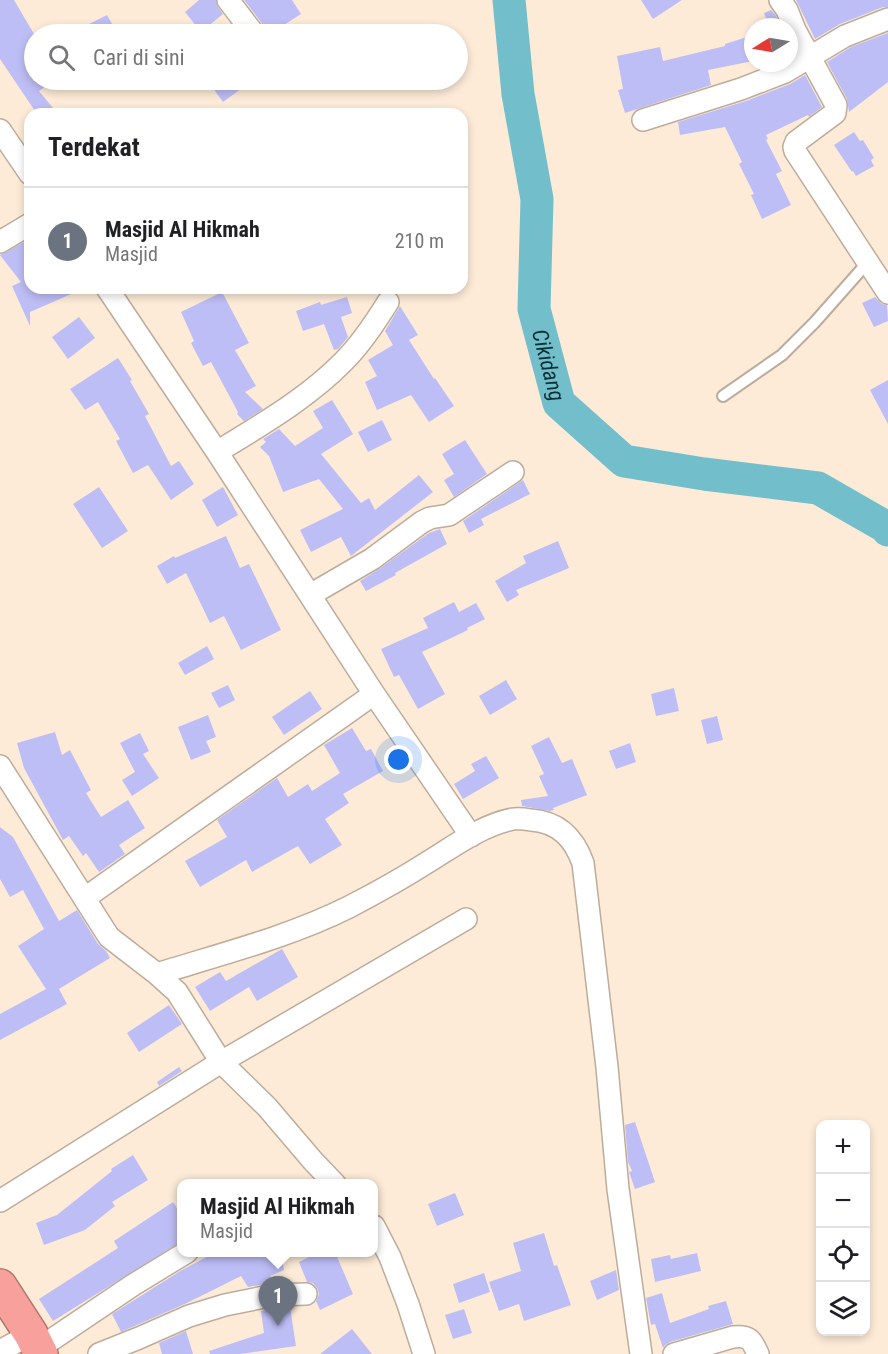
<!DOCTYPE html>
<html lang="id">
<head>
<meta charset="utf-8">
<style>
	body { margin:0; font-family:"Roboto Condensed",sans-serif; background:#f2f2f2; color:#202124 }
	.controls { position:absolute; right:18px; bottom:18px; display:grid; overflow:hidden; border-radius:12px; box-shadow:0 3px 9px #0003 }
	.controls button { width:54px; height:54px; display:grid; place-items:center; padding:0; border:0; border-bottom:2px solid #e0e0e0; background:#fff; color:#202124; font:30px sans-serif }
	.compass { position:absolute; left:744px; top:18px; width:54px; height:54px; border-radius:50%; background:#fff; box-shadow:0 3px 9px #0003; rotate:259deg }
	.you { position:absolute; left:399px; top:760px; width:21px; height:21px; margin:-15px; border:4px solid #fff; border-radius:50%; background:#1a73e8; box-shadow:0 0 0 9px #1a73e833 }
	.badge { display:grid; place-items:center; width:39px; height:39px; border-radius:50%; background:#d93025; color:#fff; font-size:20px; font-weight:700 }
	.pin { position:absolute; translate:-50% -50px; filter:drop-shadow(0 2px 3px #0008) }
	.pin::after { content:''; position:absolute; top:32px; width:21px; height:18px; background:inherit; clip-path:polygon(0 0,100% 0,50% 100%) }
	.popup { position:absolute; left:177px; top:1179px; width:201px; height:78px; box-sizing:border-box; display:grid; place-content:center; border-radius:12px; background:#fff; filter:drop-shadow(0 2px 4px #0005); font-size:20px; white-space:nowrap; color:#757577 }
	.popup b { font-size:22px; color:#202124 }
	.popup::after { content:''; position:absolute; left:50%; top:100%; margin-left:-12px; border:12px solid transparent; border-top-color:#fff }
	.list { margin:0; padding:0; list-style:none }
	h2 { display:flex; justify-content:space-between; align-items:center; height:78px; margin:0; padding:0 24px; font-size:26px }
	h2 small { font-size:20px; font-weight:400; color:#757577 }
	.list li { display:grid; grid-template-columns:39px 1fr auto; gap:18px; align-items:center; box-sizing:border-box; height:108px; padding:0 24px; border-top:2px solid #e0e0e0 }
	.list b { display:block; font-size:22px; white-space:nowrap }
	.list p { margin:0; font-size:20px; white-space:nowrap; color:#757577 }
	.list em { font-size:20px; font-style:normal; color:#757577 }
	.icon { flex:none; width:33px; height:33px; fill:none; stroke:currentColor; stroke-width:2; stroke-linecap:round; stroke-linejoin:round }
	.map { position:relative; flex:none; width:888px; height:1354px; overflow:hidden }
	.search { position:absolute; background:#fff; box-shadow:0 3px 9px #0003; left:24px; top:24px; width:444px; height:66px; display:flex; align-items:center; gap:15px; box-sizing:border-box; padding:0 21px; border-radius:33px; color:#757577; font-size:22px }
	.panel { position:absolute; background:#fff; box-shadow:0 3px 9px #0003; left:24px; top:108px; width:444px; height:186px; border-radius:18px }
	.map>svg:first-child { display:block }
</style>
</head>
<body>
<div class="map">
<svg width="888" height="1354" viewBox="0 0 888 1354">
	<rect width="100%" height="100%" fill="#fdebd8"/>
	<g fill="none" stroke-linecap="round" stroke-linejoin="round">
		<path stroke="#72bfcb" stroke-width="33" id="s1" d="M509,0L518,94L537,199L534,309L559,403L624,461L704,474L818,488L886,527L888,530"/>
	</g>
	<path fill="#bebef6" d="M0,0H14L34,34V80H55L39,91L58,114H37L0,59Z
		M199,0H216L218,7L223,14L201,32L185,12Z
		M244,0H292L301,14L270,34H267L261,22Z
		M641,0H682L653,19Z
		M796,0H888V7H883L840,24L815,39Z
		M771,10L776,16L780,27H769L764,13Z
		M107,15L118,34H69Z
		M888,33V82L849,112L847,99L827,62L851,47Z
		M753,35V61L708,70L711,85L625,113L618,90L623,89L617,56L660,47L663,61L725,46V44Z
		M805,75L822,107L809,117L808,115L766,135L768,139L766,140L782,171L776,174L791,205L762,219L751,195L754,194L739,164L742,162L725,127L680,135L678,122L746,101L790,84Z
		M207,80H253L223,102Z
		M854,132L860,141L863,140L874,158L871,160L874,166L856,176L853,171L852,172L834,145Z
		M30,239V288H85L30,312V326L12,286L21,282L0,255Z
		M222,292L249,343L235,350L256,386L245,392L263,409L244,421L237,414L238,412L211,362L203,366L191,343L194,341L181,312Z
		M347,297L352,313L341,317L348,337L338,349L334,350L324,324L303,331L296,311L320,302L321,305Z
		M875,297L882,304L887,305L888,321L874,327L862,303Z
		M400,306L418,335L409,340L434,379L435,378L454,406L429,422L411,395L377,410L365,382L377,376L368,360L393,345L385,331Z
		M79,317L95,338L68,359L52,337Z
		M118,358L132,380L130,381L149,414L145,416L171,466L179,461L194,484L171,500L148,465L133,473L116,441L120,439L98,402L85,410L70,389Z
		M888,380V424L870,390Z
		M332,400L353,434L321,454L361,503L369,498L375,510L419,475L433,492L351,556L341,537L311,552L300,530L343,509L319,479L283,492L269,456L260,447L266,442L263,439L279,429L295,446L323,428L313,411Z
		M382,420L392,440L368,452L358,432Z
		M465,440L487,474L454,497L444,480L454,474L442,454Z
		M523,480L530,494L481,519L484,525L469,533L463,521Z
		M99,487L128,531L102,548L73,504Z
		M223,487L238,515L217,527L202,500Z
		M440,529L447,544L395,573L396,575L366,591L360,581L379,569L429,533Z
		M226,536L240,568L249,564L281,630L241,650L224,616L210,623L186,573L167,584L157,566L174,556L175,558Z
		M558,541L569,568L516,590L519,595L507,602L495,581L526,563L523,556Z
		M454,602L459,612L476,603L485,619L467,628L468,630L422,652L445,694L418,709L399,675L394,677L381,649L428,628L423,618Z
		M207,646L214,659L185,675L178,663Z
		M506,680L517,699L490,715L479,696Z
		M228,685L235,700L219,708L211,693Z
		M674,688L679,711L656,716L651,694Z
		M310,691L322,709L284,735L272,717Z
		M208,715L216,737L206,741L211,752L191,760L178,727Z
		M717,716L723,740L707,744L701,720Z
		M352,728L366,751L371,749L383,771L343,794L349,803L325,819L342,845L310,864L298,846L252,872L246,860L200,887L185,861L227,837L217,820L277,778L288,797L308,784L312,791L340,773L324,745Z
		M55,732L62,755L70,750L91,790L86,793L101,817L128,800L145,828L119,845L125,854L99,872L86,853L83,856L69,836L63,840L24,768L17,743Z
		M140,733L149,751L143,754L159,778L132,796L122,780L135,772L120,743Z
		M549,737L562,763L572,759L587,795L553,808L554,810L550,811L522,806L521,800L548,796L539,776L544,774L531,746Z
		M630,743L636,762L616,769L609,751Z
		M486,756L499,778L463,799L454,784L475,771L471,764Z
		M0,827L13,837L59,921L77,910L98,944L106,951L110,958L59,989L67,1004L0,1040V1014L46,989L18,946L44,929L23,890L10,897L0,879Z
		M282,949L298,977L257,1001L249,987L210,1011L195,987L220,972L226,981Z
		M169,1005L182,1024L139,1052L127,1033Z
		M179,1067L182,1071L159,1086L157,1082Z
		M635,1122L655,1182L635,1189L629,1172L632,1171L628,1162L625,1125Z
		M133,1155L148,1180L112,1202L115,1206L85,1230L44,1245L36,1223L57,1215L112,1171L111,1169Z
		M455,1193L464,1215L437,1226L428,1204Z
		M173,1202L182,1216V1241L53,1321L39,1299L118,1248L114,1241Z
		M544,1233L554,1266L557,1265L571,1305L524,1321L519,1304L499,1311L489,1282L521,1271L513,1243Z
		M216,1252H281L284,1270L270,1276L272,1279L265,1284L248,1287L241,1276L187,1303L121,1332L112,1314L182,1270Z
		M319,1252H335L353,1294L320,1310L316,1301L319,1294L317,1288L313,1283L307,1282L299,1262Z
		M697,1253L701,1271L655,1282L651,1259L670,1255L671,1259Z
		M616,1270L619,1290L597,1300L590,1281Z
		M484,1273L490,1292L459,1303L453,1284Z
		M662,1293L670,1323L709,1309L708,1306L726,1301L733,1324L670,1342L665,1345L663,1348L655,1324L651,1325L646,1298Z
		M290,1307L296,1346L240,1354H210L209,1351L264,1333L261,1311L275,1308Z
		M464,1309L472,1333L453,1339L445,1315Z
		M352,1329L372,1354H320Z
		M186,1331L193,1354H162L159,1343Z"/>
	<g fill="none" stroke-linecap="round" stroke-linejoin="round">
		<defs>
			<path id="lane" d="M723,396L782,355L815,322L868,262"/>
			<path id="street" d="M228,0L251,30
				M780,0L787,10L795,30L836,105L835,113L796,142L794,147L795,151L888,293
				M643,120L741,89L785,72L845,36L888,19
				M0,130L30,174
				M0,242L30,224
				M107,288L217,452L374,694L471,836
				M217,452C261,425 308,398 344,361C362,343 375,323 388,302
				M310,595L372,559L422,522L430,518L449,515L513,472
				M0,766L109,937L157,974L177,992L221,1062L267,1107L313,1161L335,1184
				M85,898L374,694
				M157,974C221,954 289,937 349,907C376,893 403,878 428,862C454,846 482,825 513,819C519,818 525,819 531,820C559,822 574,838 583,863L607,1067L618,1189L641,1354
				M0,1201L221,1062L466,919
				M374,1226L390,1257L408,1304L424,1354
				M38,1349L133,1285L187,1252
				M0,1351L31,1334
				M99,1354L139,1338L189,1316L225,1305L274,1295L306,1294
				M674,1354L733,1337C749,1335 752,1340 758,1354"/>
			<path id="highway" d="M0,1286L31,1334L41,1354"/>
		</defs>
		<use href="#lane" stroke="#beac9b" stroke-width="14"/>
		<use href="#street" stroke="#beac9b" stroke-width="24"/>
		<use href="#highway" stroke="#b0756f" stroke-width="36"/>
		<use href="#lane" stroke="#fff" stroke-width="10"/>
		<use href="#street" stroke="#fff" stroke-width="21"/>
		<use href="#highway" stroke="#f8a09b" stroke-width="33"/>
	</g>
	<g text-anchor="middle" stroke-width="5" stroke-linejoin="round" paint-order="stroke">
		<g font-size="22" font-style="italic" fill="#0a3137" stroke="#fefbf7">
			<text dy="8" stroke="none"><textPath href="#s1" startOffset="369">Cikidang</textPath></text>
		</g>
	</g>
</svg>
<div class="controls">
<button>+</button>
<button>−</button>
<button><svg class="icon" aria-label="locate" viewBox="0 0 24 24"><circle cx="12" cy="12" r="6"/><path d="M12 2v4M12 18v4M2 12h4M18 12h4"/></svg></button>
<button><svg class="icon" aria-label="layers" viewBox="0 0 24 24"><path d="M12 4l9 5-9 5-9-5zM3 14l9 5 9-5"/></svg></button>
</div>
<svg class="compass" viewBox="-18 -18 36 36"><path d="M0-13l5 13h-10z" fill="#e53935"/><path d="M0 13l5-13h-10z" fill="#757577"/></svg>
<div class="you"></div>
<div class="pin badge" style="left:278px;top:1326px;background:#6b7280">1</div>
<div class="popup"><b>Masjid Al Hikmah</b>Masjid</div>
<div class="search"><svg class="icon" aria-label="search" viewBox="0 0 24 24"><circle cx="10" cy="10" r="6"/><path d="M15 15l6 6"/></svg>Cari di sini</div>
<section class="panel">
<h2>Terdekat<small></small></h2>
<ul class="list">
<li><span class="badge" style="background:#6b7280">1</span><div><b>Masjid Al Hikmah</b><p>Masjid</p></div><em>210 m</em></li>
</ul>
</section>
</div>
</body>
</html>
